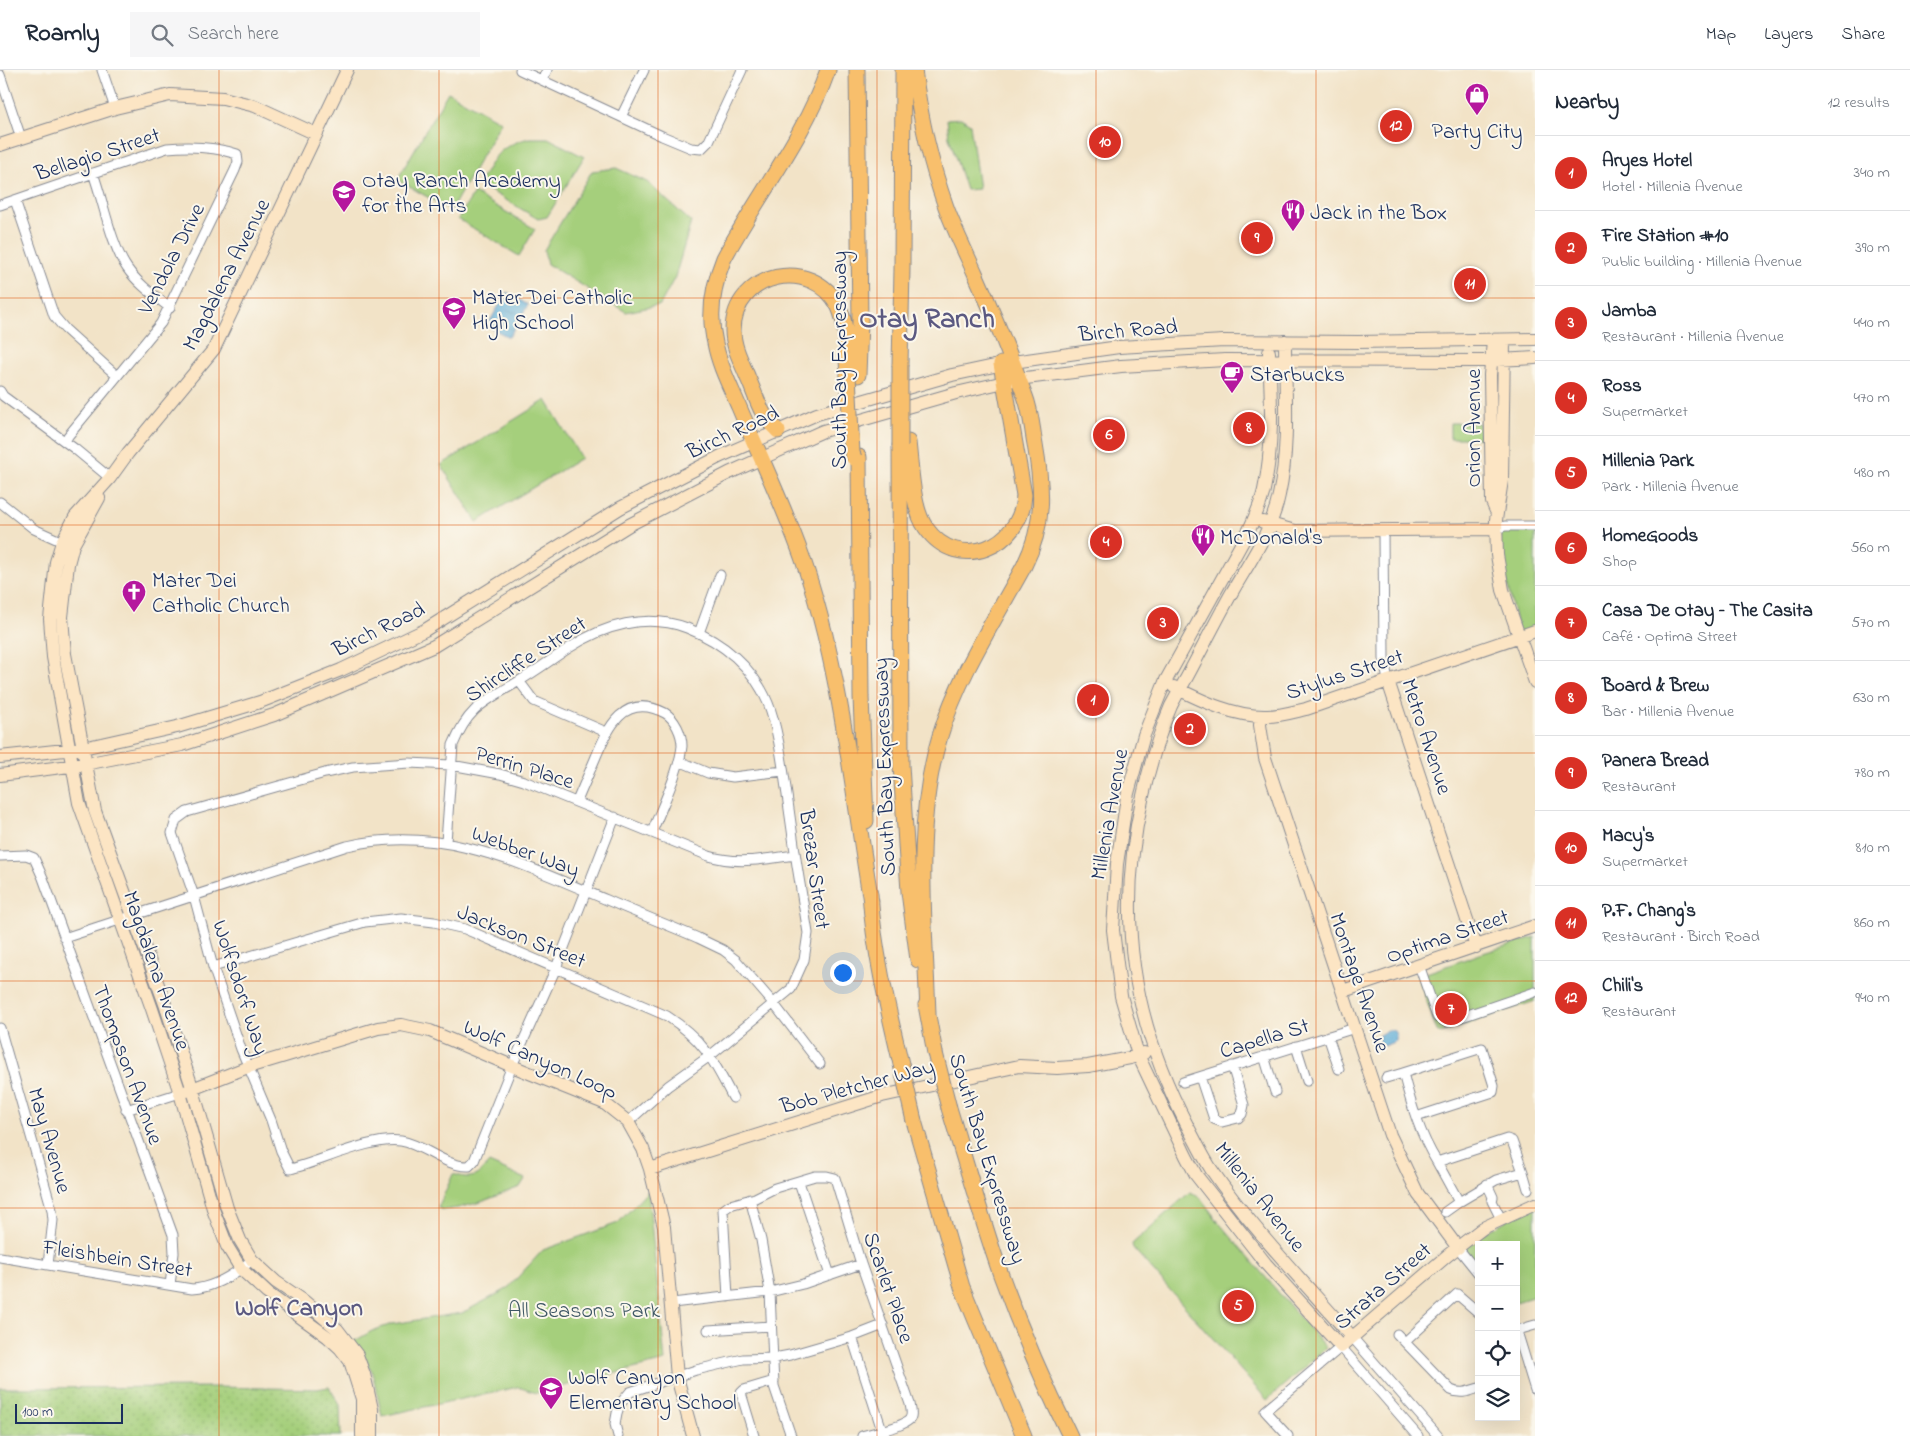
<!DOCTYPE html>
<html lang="en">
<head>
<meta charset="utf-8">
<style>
	body { margin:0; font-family:"Indie Flower",sans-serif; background:#f6f6f7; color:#1f2937 }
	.controls { position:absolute; right:15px; bottom:15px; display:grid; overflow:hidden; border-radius:0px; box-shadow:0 5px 20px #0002 }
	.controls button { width:45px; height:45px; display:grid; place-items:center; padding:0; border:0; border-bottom:1px solid #e0e1e3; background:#fff; color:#1f2937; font:25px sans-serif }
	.scale { position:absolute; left:15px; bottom:12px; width:108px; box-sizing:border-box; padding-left:5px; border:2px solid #1b2f5e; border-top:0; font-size:14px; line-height:18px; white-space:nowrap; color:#1b2f5e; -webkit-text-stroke:4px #fbf7ec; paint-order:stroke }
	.you { position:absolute; left:842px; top:902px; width:18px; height:18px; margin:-12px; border:4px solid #fff; border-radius:50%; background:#1a73e8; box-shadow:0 0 0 8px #1a73e833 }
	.badge { display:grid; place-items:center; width:32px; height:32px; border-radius:50%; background:#d93025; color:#fff; font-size:16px; font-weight:700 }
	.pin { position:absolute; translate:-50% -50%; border:2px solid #fff; box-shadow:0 1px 5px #0006 }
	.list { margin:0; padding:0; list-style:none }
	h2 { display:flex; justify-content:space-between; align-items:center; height:65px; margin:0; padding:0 20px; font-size:21px }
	h2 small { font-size:16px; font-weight:400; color:#747a83 }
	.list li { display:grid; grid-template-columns:32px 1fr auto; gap:15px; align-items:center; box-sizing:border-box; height:75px; padding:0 20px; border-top:1px solid #e0e1e3 }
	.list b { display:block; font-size:19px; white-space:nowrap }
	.list p { margin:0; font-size:16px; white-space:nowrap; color:#747a83 }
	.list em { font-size:16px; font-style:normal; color:#747a83 }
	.icon { flex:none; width:28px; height:28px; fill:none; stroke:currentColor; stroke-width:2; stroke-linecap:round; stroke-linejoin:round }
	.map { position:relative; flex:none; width:1535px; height:1366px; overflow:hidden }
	header { display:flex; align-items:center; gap:30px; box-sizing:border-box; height:70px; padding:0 25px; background:#fff; border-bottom:1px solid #e0e1e3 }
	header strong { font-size:24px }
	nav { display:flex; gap:28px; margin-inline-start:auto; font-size:18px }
	.search { width:350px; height:45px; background:#f6f6f7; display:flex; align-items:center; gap:12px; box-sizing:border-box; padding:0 18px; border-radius:0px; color:#747a83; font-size:19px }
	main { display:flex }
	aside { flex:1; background:#fff }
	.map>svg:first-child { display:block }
</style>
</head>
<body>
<header>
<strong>Roamly</strong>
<div class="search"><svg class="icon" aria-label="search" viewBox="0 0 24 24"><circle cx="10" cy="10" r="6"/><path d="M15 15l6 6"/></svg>Search here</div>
<nav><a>Map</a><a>Layers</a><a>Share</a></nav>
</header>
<main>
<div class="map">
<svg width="1535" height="1366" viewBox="0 0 1535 1366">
	<defs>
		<pattern id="grass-dots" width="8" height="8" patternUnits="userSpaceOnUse" patternTransform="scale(1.25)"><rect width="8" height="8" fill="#a5cf7b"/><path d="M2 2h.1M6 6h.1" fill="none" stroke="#8db26d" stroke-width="1.8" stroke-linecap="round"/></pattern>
		<pattern id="water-ripples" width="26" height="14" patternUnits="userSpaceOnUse" patternTransform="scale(1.25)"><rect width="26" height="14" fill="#5cabd6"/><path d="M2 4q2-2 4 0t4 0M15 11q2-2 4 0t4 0" fill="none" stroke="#4b8cb1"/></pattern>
	</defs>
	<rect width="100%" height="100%" fill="#fbf7ec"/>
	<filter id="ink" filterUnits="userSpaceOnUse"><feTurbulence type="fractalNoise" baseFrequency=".02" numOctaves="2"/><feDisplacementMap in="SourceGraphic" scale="10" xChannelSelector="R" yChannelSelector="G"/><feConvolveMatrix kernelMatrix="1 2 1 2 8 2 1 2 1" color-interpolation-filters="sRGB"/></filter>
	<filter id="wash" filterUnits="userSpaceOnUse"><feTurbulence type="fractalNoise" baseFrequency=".0096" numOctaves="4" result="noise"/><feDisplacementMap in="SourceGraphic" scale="20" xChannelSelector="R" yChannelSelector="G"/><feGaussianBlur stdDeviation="1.12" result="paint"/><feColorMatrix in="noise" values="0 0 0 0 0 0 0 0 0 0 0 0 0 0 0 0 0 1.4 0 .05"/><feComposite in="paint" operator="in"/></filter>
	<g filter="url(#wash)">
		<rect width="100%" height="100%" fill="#f2e3c7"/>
		<path fill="url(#grass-dots)" stroke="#607f6c" d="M216,1317L317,1319L329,1317L340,1335L341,1366H0V1318Z"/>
		<path fill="#a5cf7b" stroke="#607f6c" d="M448,22L501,52L451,140L397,110Z
			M961,48L970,54L979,119L966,120L949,67L947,49Z
			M529,68H548L584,87L547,147L538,149L479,114C494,87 497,77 529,68Z
			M616,98L647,112L691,152L675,207L660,235L626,242L547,194L544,180L592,101Z
			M474,123L535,159L519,186L458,149Z
			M546,330L581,388L477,452L441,395Z
			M1450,353H1479L1480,368H1450Z
			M1505,456L1535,459V561L1519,566L1497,468Z
			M1535,867V931L1440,963L1437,961L1418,906L1483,883Z
			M489,1093L525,1109L520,1117L481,1132L458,1138L444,1140L438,1138L453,1104C472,1110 476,1108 489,1093Z
			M648,1121L665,1291L536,1323L518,1317L382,1346L372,1301L353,1272L372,1261L392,1254L462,1243L507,1219L543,1180L618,1153Z
			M1190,1122L1199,1126L1220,1154L1326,1278L1267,1330L1133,1178L1132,1174Z
			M1535,1134V1226L1516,1232V1175H1479V1204L1458,1178Z"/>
		<path fill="url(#water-ripples)" stroke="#3c6d9a" d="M507,222L528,235L509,267L487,256Z
			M1388,960H1393L1396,964V971L1384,976L1379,973V965Z"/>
	</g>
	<g filter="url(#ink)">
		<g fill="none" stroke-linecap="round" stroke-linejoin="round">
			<defs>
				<path id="street" d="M102,0L115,38
					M520,0L662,66L691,78L701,79L709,71L742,0
					M0,5L21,68
					M542,10L547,0
					M621,47L644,0
					M93,103C103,130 111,175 127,198C138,214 155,226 170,238
					M15,130L54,246L65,259L117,306
					M0,135L167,78C189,76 215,77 237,84L238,92L235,100L161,253L68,366L65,372
					M0,321L3,326L75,379L110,408
					M0,432L34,459L67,474
					M1496,459L1505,456H1535
					M1383,461L1384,589L1388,611
					M699,563L720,505
					M519,611L534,631L606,662
					M679,691L708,703L733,707L783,701
					M577,731C583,717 589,703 595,689C608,657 624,622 665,643C675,649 682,664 682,676C680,699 661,739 652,762
					M615,747L556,898L512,996L474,1091L469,1096C445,1097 425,1075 401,1071C373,1066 320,1092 290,1099L281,1081L271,1050L241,979L213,897L194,826L172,763L176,750L187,742L325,703L353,697L409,693L451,695L500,704L524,711L709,786C738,795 766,789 795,785
					M446,772L453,675C469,636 485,632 519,611C536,601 552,589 569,578C604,555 646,543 687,558C723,572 753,597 768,633C778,657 783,698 787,725C793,771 800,817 808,863L804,890L791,919L711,985L668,1016L628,1052
					M0,786L26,785L34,788L43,808L173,1165L174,1183L170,1215
					M64,868L347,776C443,754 521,794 607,830C637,843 668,855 698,868L723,880L736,890L774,934L820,994
					M1419,895L1437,947L1447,952L1535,922
					M213,897L365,852L401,848L434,852L465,859L667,946C705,971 713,990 733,1028
					M0,958L52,1140L53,1150L48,1195
					M1328,966L1339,999
					M1296,976L1307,1011
					M1264,986L1275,1022
					M1200,1007L1214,1049L1222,1052L1238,1048L1242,1044L1244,1035L1232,996
					M1386,1008L1403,1003
					M1183,1012L1355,958
					M126,1040L180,1023
					M1416,1047L1493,1022L1494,1016L1482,978L1403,1003C1411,1034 1420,1065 1437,1092L1507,1069L1512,1071L1523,1102L1496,1110L1459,1132L1437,1092
					M1523,1102L1528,1119
					M799,1112L830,1205
					M1487,1114L1493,1127L1492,1131L1501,1149
					M750,1129L761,1170L770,1222L774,1316L791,1366
					M1445,1142L1459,1132
					M1458,1178L1479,1204
					M0,1187L192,1219C214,1218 235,1204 252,1190
					M728,1227L723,1140L730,1135L755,1128L775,1118L815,1106H827L835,1108L861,1194L910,1334C911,1340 913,1346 909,1350C900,1358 874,1362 862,1366
					M672,1233L770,1222L803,1214L861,1194
					M1516,1258L1535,1320
					M708,1260L771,1256
					M1518,1260L1535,1255
					M1397,1264L1451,1320C1461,1325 1469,1321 1479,1318
					M852,1267L882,1360
					M1352,1267L1438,1366
					M1405,1272L1457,1224L1479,1243
					M618,1366L615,1354L617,1343L620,1334L630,1322L696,1300L743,1289L774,1288L790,1285L852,1267L883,1255
					M754,1366L741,1323L744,1320L774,1311
					M1288,1366L1265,1341L1341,1277L1418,1366"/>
				<path id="secondary" d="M347,0L214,279L128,383L110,408L75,447L62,472L56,492L50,549L53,587L79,733L152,939L180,1023L214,1142L227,1176L241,1199L267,1223L328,1267L340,1278L350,1291L362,1329V1366
					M0,75L115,38L170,25L223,28L255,36L316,64
					M1285,271C1285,323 1290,375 1279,425C1272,461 1249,492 1231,524C1216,551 1202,579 1187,607C1182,616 1176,626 1171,636C1158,666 1149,698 1142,730C1116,847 1132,949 1187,1055C1195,1070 1202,1085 1211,1099C1252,1159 1304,1212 1352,1267
					M1493,271L1490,305L1492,432L1496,441
					M1504,271L1502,410L1496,450L1497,485L1503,520L1535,612
					M1269,282C1271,328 1274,374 1264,420C1261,434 1255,447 1249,460L1165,612L1144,665L1127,727L1117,794L1113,860L1121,926L1138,985L1186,1086L1196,1105L1266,1194L1341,1277L1448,1185L1483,1158L1535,1134
					M99,428L73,475L68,494L62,547L65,584L95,741L165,934L193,1020L227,1138L240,1170L252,1190L276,1212L304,1231L337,1259L357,1285L364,1304L372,1339V1366
					M1263,452L1295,461L1496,459
					M1388,611L1476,877
					M1174,617C1202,631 1235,647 1267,646C1280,646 1293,642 1306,639L1535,561
					M1261,646L1260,655L1265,688L1390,1065L1418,1124L1458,1178
					M0,687L83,678L177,657L260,632L341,600L425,560L620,438L721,386L817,344L952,305L1013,292L1119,277L1224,271L1358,272L1535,269
					M0,705L85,694L182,675L274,645L434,576L629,455L729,403L823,361L956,323L1018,309L1121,296L1225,290L1478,291L1535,288
					M1343,921L1535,856
					M187,1021L248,997L378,958L401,955L430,961L512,996L604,1033L628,1052L643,1079L650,1099L664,1157L677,1307L693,1366
					M650,1099L882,1026L1019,996L1057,998L1088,996L1130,988L1144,983"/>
				<path id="highway" d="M828,0C804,68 758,125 724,188C713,215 708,244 715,273C719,295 730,316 739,337C760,387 784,436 802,487C841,598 852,717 871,832
					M857,0L860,252L858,305
					M914,0C920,47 930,92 946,137C954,159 965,181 975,203C993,243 1010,284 1025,326C1031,341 1032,358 1035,374C1043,420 1045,454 1024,496C994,551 958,606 940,666C913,752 925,855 928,944
					M900,295L902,199L903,0
					M778,361C773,355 766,350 763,343C757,332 753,319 748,308C742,293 733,277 733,261C733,202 813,185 839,237C848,257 846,284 848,305
					M908,372C911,396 912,439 926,458C958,504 1022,477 1024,425L1001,294
					M900,376L901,695L909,822L918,890
					M859,387L861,627L866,751
					M870,824C874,881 888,939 901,994
					M926,935L935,983
					M949,1038C966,1094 982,1150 1001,1205C1021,1260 1044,1314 1070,1366
					M914,1051L962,1217L1024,1366"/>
			</defs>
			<use href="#street" stroke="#868992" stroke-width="11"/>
			<use href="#secondary" stroke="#868992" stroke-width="14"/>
			<use href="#highway" stroke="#868992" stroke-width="17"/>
			<use href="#street" stroke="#fff" stroke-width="9"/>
			<use href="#secondary" stroke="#fce5c4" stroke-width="12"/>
			<use href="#highway" stroke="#f8bf6c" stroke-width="15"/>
			<defs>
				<path id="highway-bridge" d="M848,305L852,383L854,388
					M900,376V295
					M935,983L949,1038
					M901,994L914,1051"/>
			</defs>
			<use href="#highway-bridge" stroke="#868992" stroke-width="17" stroke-linecap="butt"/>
			<use href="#highway-bridge" stroke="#f8bf6c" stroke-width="15"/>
		</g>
	</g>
	<path fill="none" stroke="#de5710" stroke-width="1" stroke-opacity="0.55" d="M219,0V1366M439,0V1366M658,0V1366M877,0V1366M1096,0V1366M1316,0V1366M0,228H1535M0,455H1535M0,683H1535M0,911H1535M0,1138H1535"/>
	<defs>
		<symbol id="shop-pin" viewBox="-11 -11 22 30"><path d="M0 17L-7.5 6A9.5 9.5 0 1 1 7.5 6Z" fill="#b5179e" stroke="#fbf7ec"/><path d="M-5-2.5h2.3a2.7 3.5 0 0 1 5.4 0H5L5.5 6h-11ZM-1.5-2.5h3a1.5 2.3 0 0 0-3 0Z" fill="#fff"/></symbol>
		<symbol id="school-pin" viewBox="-11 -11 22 30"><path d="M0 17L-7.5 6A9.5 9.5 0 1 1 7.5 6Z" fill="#b5179e" stroke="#fbf7ec"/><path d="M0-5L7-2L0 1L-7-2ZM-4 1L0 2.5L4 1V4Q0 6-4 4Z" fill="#fff"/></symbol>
		<symbol id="restaurant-pin" viewBox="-11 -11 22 30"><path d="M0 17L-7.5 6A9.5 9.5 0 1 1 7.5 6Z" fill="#b5179e" stroke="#fbf7ec"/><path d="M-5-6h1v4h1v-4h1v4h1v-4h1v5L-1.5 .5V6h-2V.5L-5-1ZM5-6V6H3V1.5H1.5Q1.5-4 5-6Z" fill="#fff"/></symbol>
		<symbol id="cafe-pin" viewBox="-11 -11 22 30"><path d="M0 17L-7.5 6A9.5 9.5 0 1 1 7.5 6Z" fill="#b5179e" stroke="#fbf7ec"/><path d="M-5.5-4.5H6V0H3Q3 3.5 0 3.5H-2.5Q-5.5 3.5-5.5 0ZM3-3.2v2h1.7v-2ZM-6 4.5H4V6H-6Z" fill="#fff"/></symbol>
		<symbol id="church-pin" viewBox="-11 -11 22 30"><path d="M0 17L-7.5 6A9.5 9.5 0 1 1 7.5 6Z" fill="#b5179e" stroke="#fbf7ec"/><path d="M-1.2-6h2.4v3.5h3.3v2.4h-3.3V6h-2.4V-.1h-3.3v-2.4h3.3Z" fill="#fff"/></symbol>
	</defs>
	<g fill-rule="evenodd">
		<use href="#shop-pin" x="1463" y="11" width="28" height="38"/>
		<use href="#school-pin" x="330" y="108" width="28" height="38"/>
		<use href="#restaurant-pin" x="1279" y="127" width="28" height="38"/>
		<use href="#school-pin" x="440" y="225" width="28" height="38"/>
		<use href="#cafe-pin" x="1218" y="289" width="28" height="38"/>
		<use href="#restaurant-pin" x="1189" y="452" width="28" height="38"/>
		<use href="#church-pin" x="120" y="508" width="28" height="38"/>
		<use href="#school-pin" x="537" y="1305" width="28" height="38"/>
	</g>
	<g text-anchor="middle" stroke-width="4" stroke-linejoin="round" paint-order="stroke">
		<g font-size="22" fill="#1b2f5e" stroke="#fbf7ec" text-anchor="start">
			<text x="1477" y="68" text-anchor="middle">Party City</text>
			<text x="362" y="117">Otay Ranch Academy<tspan x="362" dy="25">for the Arts</tspan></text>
			<text x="1310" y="149">Jack in the Box</text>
			<text x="472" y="234">Mater Dei Catholic<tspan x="472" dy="25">High School</tspan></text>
			<text x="1250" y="311">Starbucks</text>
			<text x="1220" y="474">McDonald's</text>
			<text x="152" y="517">Mater Dei<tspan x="152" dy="25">Catholic Church</tspan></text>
			<text x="568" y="1314">Wolf Canyon<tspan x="568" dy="25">Elementary School</tspan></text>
		</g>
		<g font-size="22" fill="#1b2f5e" stroke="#fbf7ec">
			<text transform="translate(97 83) rotate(-18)" y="8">Bellagio Street</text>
			<text transform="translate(170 188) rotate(-63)" y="8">Vendola Drive</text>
			<text transform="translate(225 204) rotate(-63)" y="8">Magdalena Avenue</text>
			<text transform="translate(1128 259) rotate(-5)" y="8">Birch Road</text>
			<text transform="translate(838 290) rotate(-90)" y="8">South Bay Expressway</text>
			<text transform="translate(1472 358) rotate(-90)" y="8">Orion Avenue</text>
			<text transform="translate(732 361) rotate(-25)" y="8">Birch Road</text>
			<text transform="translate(378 558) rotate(-26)" y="8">Birch Road</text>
			<text transform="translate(525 588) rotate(-33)" y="8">Shircliffe Street</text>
			<text transform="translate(1344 603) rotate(-18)" y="8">Stylus Street</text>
			<text transform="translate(1428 666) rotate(72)" y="8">Metro Avenue</text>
			<text transform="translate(525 696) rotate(17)" y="8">Perrin Place</text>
			<text transform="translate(883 697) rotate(-92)" y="8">South Bay Expressway</text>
			<text transform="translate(1108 744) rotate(-80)" y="8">Millenia Avenue</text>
			<text transform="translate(526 780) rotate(20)" y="8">Webber Way</text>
			<text transform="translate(816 799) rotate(82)" y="8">Brezar Street</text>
			<text transform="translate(522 865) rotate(22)" y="8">Jackson Street</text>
			<text transform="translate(1447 865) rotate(-19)" y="8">Optima Street</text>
			<text transform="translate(158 900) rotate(71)" y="8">Magdalena Avenue</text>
			<text transform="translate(1361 912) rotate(71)" y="8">Montage Avenue</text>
			<text transform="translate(242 917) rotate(72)" y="8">Wolfsdorf Way</text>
			<text transform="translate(1264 967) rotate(-17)" y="8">Capella St</text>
			<text transform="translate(541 988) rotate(24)" y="8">Wolf Canyon Loop</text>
			<text transform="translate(129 994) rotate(70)" y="8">Thompson Avenue</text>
			<text transform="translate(857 1015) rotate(-15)" y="8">Bob Pletcher Way</text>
			<text transform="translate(51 1070) rotate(74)" y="8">May Avenue</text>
			<text transform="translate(989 1088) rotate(73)" y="8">South Bay Expressway</text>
			<text transform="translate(1261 1126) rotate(52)" y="8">Millenia Avenue</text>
			<text transform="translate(118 1187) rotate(9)" y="8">Fleishbein Street</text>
			<text transform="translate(1382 1215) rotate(-41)" y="8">Strata Street</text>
			<text transform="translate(890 1217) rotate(71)" y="8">Scarlet Place</text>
		</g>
		<g font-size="22" fill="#3e5765" stroke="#fbf7ec">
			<text x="584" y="1247">All Seasons Park</text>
		</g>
		<g font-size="24" font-weight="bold" fill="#5b5981" stroke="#fbf7ec">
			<text x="299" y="1245">Wolf Canyon</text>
		</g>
		<g font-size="28" font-weight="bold" fill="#5b5981" stroke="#fbf7ec">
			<text x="927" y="257">Otay Ranch</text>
		</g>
	</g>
</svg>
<div class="controls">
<button>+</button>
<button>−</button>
<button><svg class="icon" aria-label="locate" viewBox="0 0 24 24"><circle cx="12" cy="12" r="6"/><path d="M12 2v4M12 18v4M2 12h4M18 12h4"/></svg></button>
<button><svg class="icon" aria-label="layers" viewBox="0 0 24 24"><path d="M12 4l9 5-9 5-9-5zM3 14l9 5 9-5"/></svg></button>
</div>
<div class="scale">100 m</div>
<div class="you"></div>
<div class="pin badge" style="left:1093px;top:630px">1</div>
<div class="pin badge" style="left:1190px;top:659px">2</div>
<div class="pin badge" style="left:1163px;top:553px">3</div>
<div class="pin badge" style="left:1106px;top:472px">4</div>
<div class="pin badge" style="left:1238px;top:1236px">5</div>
<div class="pin badge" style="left:1109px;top:365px">6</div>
<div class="pin badge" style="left:1451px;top:939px">7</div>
<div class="pin badge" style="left:1249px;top:358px">8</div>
<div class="pin badge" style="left:1257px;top:168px">9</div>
<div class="pin badge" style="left:1105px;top:72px">10</div>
<div class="pin badge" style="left:1470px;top:214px">11</div>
<div class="pin badge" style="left:1396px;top:56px">12</div>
</div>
<aside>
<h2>Nearby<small>12 results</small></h2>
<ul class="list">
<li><span class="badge">1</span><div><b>Aryes Hotel</b><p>Hotel · Millenia Avenue</p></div><em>340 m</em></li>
<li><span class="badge">2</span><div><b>Fire Station #10</b><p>Public building · Millenia Avenue</p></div><em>390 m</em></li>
<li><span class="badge">3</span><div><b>Jamba</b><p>Restaurant · Millenia Avenue</p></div><em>440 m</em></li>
<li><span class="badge">4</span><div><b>Ross</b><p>Supermarket</p></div><em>470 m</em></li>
<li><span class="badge">5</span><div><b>Millenia Park</b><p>Park · Millenia Avenue</p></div><em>480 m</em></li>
<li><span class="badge">6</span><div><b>HomeGoods</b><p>Shop</p></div><em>560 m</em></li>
<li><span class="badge">7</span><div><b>Casa De Otay – The Casita</b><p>Café · Optima Street</p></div><em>570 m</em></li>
<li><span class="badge">8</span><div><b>Board &amp; Brew</b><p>Bar · Millenia Avenue</p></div><em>630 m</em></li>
<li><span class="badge">9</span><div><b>Panera Bread</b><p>Restaurant</p></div><em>780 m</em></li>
<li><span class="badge">10</span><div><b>Macy's</b><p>Supermarket</p></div><em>810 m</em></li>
<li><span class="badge">11</span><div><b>P.F. Chang's</b><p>Restaurant · Birch Road</p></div><em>860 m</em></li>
<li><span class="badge">12</span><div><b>Chili's</b><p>Restaurant</p></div><em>940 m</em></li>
</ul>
</aside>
</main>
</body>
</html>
